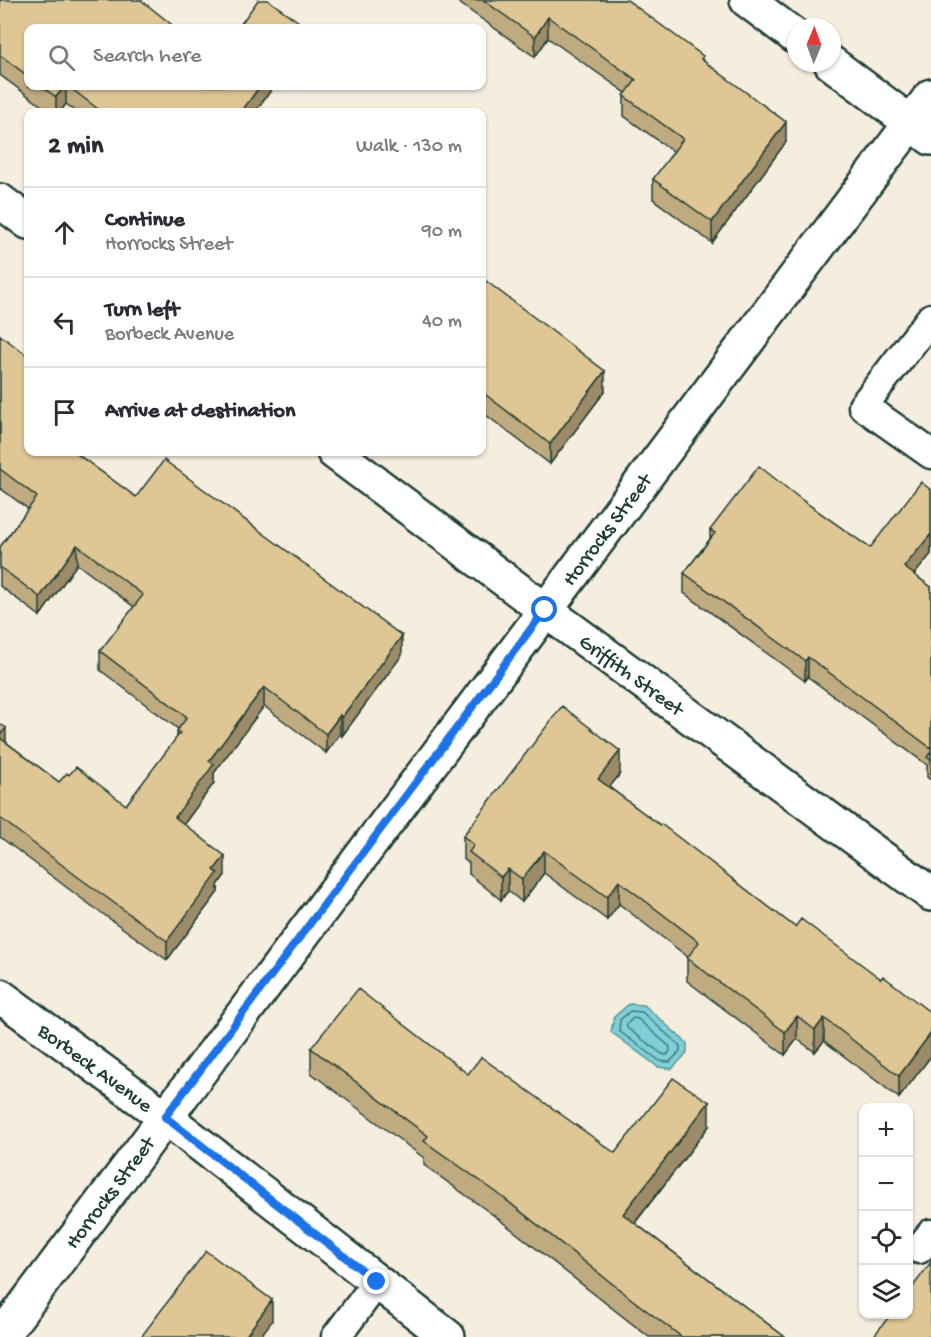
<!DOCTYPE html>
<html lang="en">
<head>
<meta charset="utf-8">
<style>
	body { margin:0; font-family:"Gochi Hand",sans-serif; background:#f7f7f7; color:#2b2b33 }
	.controls { position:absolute; right:18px; bottom:18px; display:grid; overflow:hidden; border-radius:12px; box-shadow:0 2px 4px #0004 }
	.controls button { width:54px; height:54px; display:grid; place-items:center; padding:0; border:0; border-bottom:2px solid #e1e1e2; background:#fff; color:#2b2b33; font:30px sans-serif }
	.compass { position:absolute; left:787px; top:18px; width:54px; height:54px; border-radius:50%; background:#fff; box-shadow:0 2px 4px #0004; rotate:1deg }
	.stop { position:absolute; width:18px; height:18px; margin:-14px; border:4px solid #1a73e8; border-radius:50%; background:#fff }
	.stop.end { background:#1a73e8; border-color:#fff; box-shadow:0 2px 6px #0008 }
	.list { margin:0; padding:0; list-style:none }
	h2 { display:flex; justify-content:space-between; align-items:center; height:78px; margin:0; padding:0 24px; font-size:26px }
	h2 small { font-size:20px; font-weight:400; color:#7c7c81 }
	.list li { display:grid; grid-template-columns:39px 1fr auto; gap:18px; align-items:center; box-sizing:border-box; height:90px; padding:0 24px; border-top:2px solid #e1e1e2 }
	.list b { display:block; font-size:22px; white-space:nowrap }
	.list p { margin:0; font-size:20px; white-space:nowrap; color:#7c7c81 }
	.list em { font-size:20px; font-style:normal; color:#7c7c81 }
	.icon { flex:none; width:33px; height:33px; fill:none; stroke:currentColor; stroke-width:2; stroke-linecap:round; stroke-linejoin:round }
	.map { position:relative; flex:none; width:931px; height:1337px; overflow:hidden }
	.search { position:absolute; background:#fff; box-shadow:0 2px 4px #0004; left:24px; top:24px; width:462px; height:66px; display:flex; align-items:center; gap:15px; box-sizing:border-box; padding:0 21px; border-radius:12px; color:#7c7c81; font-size:22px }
	.panel { position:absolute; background:#fff; box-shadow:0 2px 4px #0004; left:24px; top:108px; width:462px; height:348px; border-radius:12px }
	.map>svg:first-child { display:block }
</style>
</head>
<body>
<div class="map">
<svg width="931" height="1337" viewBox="0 0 931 1337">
	<rect width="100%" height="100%" fill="#f5eedf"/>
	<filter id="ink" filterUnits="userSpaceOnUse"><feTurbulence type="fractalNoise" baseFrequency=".0167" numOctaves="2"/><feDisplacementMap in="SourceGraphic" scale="12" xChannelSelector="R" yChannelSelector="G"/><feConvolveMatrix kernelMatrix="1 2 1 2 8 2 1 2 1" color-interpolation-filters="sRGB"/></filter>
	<g filter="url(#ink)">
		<path fill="#7ecfd7" stroke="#589596" stroke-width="1.5" d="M629,1004L644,1005L687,1043V1053L672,1069L658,1067L611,1032L614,1017Z"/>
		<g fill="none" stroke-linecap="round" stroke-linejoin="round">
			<path stroke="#457775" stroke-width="1.5" d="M630,1011L642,1012L680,1046V1051L670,1062L660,1061L619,1031L620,1020Z
				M633,1018L638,1019L670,1047V1051L667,1055L662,1054L627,1028V1024Z"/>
			<defs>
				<path id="service" d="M931,318L863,406L931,454
					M919,1249L931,1234
					M336,1337L377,1282"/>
				<path id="minor" d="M747,0L796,37
					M831,63L931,138
					M0,201L28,222
					M334,452L545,610L931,894
					M1,1337L931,96"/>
				<path id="tertiary" d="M0,996L165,1117L448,1337"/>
			</defs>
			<use href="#service" stroke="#1f3d34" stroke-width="33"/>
			<use href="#minor" stroke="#1f3d34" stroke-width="38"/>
			<use href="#tertiary" stroke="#1f3d34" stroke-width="38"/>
			<use href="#service" stroke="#fff" stroke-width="28"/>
			<use href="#minor" stroke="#fff" stroke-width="33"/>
			<use href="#tertiary" stroke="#fff" stroke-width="33"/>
		</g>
		<path fill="#c0aa80" stroke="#1f3d34" stroke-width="1.5" d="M0,0L28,28V86H274L255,112H77L66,104L60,112H50L0,75Z
			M455,0H627L703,60L786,142L712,243L653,199V179L674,152L624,116V96L626,93L548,38L535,57Z
			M482,278L605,391L550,464L482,412Z
			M0,335L79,452L77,454L136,497L402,655L342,736L340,734L326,753L264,706L214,773V783L184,824L225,875L218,885V892L167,960L78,896L0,837V724L6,742L59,782L69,775L126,805L177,738V731L178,729L100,670V651L134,607L77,564L40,616L0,586V547L28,509L0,488Z
			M931,490V554L914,575L931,587V780L927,777V765L808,677L805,681L684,593V573L710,539V530L802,500L870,548Z
			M620,774L609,787L795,927L881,979L931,1013V1056L899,1098L824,1041L815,1052L797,1039L785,1055L687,981V958L688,957L619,904L607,920L544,873L522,902L508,891L501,900L469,874V863L463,859V836Z
			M311,1048L468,1074L615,1153L709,1126L635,1223L785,1337H649L496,1217L424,1165V1158L311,1073Z"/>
		<path fill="#9c8b68" stroke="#1f3d34" stroke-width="1.5" d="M548,17V38L535,57V37Z
			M65,86H66V104L60,112H56V97Z
			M260,86H274L255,112H244V108Z
			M786,122V142L712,243V222Z
			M605,371V391L550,464V444Z
			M931,534V554L904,587V567Z
			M77,545V564L40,616V597Z
			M402,636V655L342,736V717Z
			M808,657V677L805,681V661Z
			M264,687V706L214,773V783L175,836V817L209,761Z
			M340,715V734L326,753V734Z
			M6,728V747L0,754V735Z
			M620,751V774L598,802V779Z
			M544,851V873L522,902V879Z
			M225,856V875L218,885V892L167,960V941L214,870Z
			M508,869V891L501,900V877Z
			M619,881V904L607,920V897Z
			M797,1016V1039L785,1055V1032Z
			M824,1018V1041L815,1052V1030Z
			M931,1033V1056L899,1098V1076Z
			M709,1102V1126L623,1238V1214Z
			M272,1300V1321L260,1337H245Z"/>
		<path fill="#dfc695" stroke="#1f3d34" stroke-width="1.5" d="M0,0H141L176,28H28V76L0,55Z
			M258,0H268L303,25L301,28H238Z
			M483,0H627L703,56L701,59L786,122L712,222L653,179L683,139L624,96L636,80L548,17L535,37Z
			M41,86H65L56,97Z
			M68,86H260L244,108L250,112H102Z
			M482,278L605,371L550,444L482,392Z
			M0,335L28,356V452H74L136,497L164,460L402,636L342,717L340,715L326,734L264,687L209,761L214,764L175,817L225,856L214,870L218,873L167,941L78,877L0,818V738L59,782L67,773L69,775L76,767L126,805L180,733L177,731L187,717L100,651L143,595L77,545L40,597L0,567V547L37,497L0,469Z
			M759,466L802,500L870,548L921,482L931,490V534L904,567L931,587V748L808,657L805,661L684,573L715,533L710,530Z
			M562,706L620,751L598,779L660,825L661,824L795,927L801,919L881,979L883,976L931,1013V1033L899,1076L824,1018L815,1030L797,1016L785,1032L687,958L699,942L619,881L607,897L544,851L522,879L508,869L501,877L469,852L474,845L463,836Z
			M0,724L6,728L0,735Z
			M931,752V760L927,757Z
			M358,989L468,1074L481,1057L615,1153L673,1078L709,1102L623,1214L785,1337H682L638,1304L496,1192L424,1141L428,1136L311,1048Z
			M206,1251L272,1300L245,1337H141Z
			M931,1262V1337H873L891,1314H909V1292Z"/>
	</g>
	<g fill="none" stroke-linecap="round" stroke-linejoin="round" filter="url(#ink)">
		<path stroke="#1a73e8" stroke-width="8" d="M377,1282L165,1117L545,610"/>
	</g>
	<g text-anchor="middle" stroke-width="4.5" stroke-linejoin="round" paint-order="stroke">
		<g font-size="21" fill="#1f3d34" stroke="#fff">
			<text transform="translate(606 529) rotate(-53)" y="7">Horrocks Street</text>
			<text transform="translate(632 674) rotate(36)" y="7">Griffith Street</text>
			<text transform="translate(96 1067) rotate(36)" y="7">Borbeck Avenue</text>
			<text transform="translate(109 1192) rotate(-53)" y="7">Horrocks Street</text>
		</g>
	</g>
</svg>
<div class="controls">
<button>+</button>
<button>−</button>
<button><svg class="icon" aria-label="locate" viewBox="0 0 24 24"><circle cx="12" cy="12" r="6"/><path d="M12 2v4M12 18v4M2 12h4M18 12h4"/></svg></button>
<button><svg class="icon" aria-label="layers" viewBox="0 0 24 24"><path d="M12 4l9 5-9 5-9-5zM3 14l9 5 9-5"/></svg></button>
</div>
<svg class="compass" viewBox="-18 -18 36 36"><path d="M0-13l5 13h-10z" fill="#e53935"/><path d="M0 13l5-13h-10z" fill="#7c7c81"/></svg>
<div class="stop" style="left:545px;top:610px"></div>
<div class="stop end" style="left:377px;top:1282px"></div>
<div class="search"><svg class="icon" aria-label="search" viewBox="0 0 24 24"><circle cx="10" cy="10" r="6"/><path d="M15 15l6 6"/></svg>Search here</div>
<section class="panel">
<h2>2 min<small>Walk · 130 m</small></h2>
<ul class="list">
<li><svg class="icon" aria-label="ahead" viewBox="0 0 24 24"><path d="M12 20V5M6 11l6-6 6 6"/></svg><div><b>Continue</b><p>Horrocks Street</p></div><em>90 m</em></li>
<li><svg class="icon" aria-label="left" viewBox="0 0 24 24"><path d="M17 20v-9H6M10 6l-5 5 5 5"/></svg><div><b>Turn left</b><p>Borbeck Avenue</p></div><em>40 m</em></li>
<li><svg class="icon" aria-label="arrive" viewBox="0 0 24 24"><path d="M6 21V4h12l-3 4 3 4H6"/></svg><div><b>Arrive at destination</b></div></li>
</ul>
</section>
</div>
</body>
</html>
